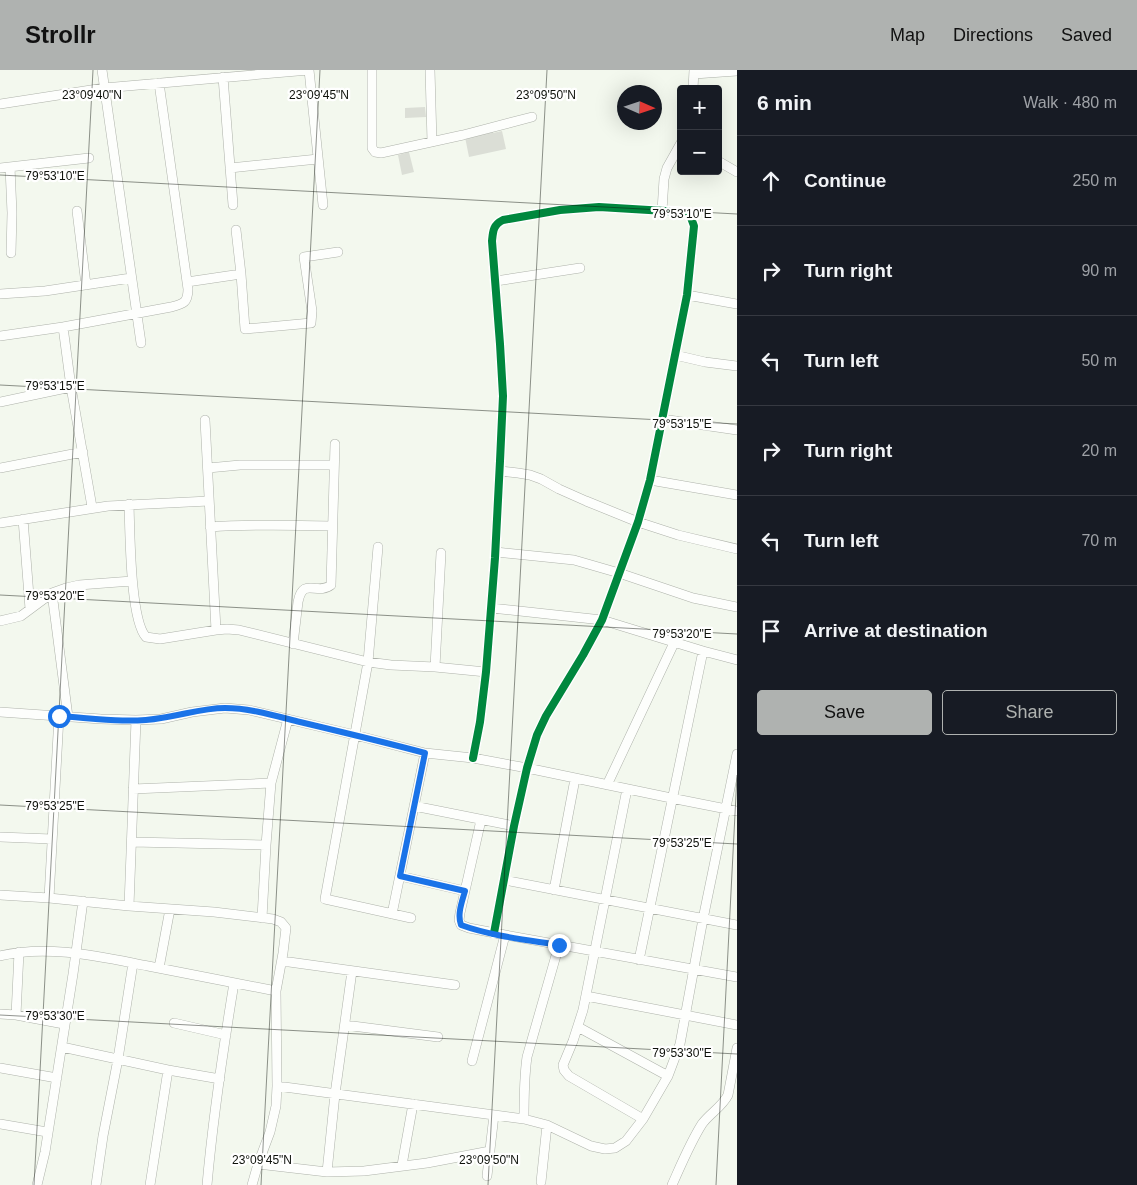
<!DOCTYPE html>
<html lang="en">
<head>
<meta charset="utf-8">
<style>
	body { margin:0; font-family:Helvetica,sans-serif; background:#242831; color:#f1f3f6 }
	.controls { position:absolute; right:15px; top:15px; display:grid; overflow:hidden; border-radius:5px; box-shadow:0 5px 20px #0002 }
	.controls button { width:45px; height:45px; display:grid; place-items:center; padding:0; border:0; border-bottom:1px solid #363941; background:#171b24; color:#f1f3f6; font:25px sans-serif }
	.compass { position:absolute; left:617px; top:15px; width:45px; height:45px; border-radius:50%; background:#171b24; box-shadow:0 5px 20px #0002; rotate:93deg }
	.stop { position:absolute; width:15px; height:15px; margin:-11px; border:4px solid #1a73e8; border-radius:50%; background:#fff }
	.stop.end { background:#1a73e8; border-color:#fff; box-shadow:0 1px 5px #0008 }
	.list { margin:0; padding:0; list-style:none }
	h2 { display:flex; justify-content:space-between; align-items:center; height:65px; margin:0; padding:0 20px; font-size:21px }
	h2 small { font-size:16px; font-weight:400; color:#9ea1a6 }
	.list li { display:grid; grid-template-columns:32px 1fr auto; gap:15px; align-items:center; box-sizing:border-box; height:90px; padding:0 20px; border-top:1px solid #363941 }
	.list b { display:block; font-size:19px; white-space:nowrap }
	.list em { font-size:16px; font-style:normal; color:#9ea1a6 }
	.actions { display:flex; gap:10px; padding:15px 20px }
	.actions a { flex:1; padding:11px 0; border:1px solid #afb2b0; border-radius:5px; text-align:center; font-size:18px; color:#afb2b0 }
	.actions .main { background:#afb2b0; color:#111 }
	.icon { flex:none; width:28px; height:28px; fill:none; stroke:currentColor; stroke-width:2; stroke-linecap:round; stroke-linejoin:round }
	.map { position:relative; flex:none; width:737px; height:1115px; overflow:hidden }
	header { display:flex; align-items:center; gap:30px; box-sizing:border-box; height:70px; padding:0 25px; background:#afb2b0; color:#111 }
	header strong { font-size:24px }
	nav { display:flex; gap:28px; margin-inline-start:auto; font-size:18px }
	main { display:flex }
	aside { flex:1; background:#171b24 }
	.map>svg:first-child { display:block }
</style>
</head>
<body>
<header>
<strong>Strollr</strong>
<nav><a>Map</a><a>Directions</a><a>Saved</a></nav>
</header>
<main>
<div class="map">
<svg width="737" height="1115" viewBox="0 0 737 1115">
	<rect width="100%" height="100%" fill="#f3f8ee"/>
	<path fill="#dbded6" d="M425,37L426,47L405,48V38Z
		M493,61V63L502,61L506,79L469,87L465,67Z
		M409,82L414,102L402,105L398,85Z"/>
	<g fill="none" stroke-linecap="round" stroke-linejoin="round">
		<defs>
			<path id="street" d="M102,0L141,273
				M372,0V78L375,82L381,83L463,65L532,47
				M430,0L432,72
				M694,4L737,1
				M223,7L233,135
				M693,19L694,0
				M0,34L104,18L309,0L323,135
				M718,91L737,102
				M10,97L12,143L11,183
				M0,98L89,88
				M230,98L318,89
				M77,141L86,215
				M662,141L664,109L667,98L681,73
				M236,160L241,204
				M496,211L580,198
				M187,212L241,204L245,259L311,253L312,241L304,187L338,182
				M0,224L45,221L131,208
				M687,225L737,234
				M63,257L71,317L92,437
				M0,266L63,257L171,237C183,234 188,233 188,219L159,13
				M675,285L705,292L737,296
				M0,332L71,317
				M662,349L737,360
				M205,350L216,560
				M0,398L83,382
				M208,398L240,395H334
				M500,401L518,403L530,405L541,409L559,419L586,431L638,452L678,465L737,479
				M650,410L737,425
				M129,434C130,461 130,550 146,567L160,569L216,560L227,559L239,560L368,592L391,595L435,597L486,602
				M23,449L30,539
				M0,453L108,436L209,431
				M210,457C251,454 291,455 332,456
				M378,477L368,592L325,829L411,848
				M496,482L574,490L619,503L693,528L737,537
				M52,523L68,647
				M491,538L602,550L703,581L737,590
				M0,551L21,546L52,523L66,518L79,515L132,511
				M293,574L298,532C303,506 317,526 331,515L335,374
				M435,597L441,483
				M0,642L101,649L136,650L161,649L192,642L225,638L249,640L355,665L425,683L473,688L527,698L671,728L737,741
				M473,688L480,652L486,602L495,488L500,391L503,326L500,274L492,171C493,161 493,155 503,150L560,140L599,137L682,142L690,145L694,156L687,225L650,410L638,452L602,550L583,585L546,646L537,665L527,698L514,756L494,863
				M607,715L674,573
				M133,719L271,713
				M627,719L583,940L573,971L563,995L564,1000L569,1006L643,1049
				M414,736L514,756
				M481,750L460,843L459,850L461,855L469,858L505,865L737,907
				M0,767L52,769
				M132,772L266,775
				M400,806L465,821
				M504,810L737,855
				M554,820L575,709
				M0,825L49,828L129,836L214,842L273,849L281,852L286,858L283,883L276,921L277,1016L276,1036L270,1062L258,1094L252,1115
				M49,828L59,646
				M129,836L136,650
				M392,844L425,683
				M262,848L266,775L271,713L288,649
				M0,886C47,874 101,887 148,896C191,904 233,913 276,921
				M639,890L703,581
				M282,891L455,915
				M159,898L170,839
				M586,926L737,955
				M0,944L16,945L64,954
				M16,945L19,882
				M174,953L226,965
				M345,955L438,967
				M578,957L668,1006
				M62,977L168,1000L220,1009
				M472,991L505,865
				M0,998L57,1008
				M277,1016L524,1049L547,1055L591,1076L605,1079L615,1078L626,1071L643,1049L668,1006L680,974L703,849L737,684
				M524,1049C524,1028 524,1008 527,987L559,875
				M0,1054L47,1062
				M258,1094L327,1102L364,1101L427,1093L490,1081
				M402,1095L413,1034
				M327,1102L335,1024L352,901
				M487,1106L494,1045
				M541,1112L547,1055
				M37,1115L45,1082L73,904L83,831
				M96,1115L103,1066L118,989L133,893
				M150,1115L168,1000
				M207,1115C213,1047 223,980 234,913
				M672,1115C681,1095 690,1073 702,1054C710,1043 722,1037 728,1025L737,978"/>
		</defs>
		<use href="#street" stroke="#aeb2aa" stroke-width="10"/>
		<use href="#street" stroke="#fdfefc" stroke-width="9"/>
		<defs>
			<path id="cycleway" d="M473,688L480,652L486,602L495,488L500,391L503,326L500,274L492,171C493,161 493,155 503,150L560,140L599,137L682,142L690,145L694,156L687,225L650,410L638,452L602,550L583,585L546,646L537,665L527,698L514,756L494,863"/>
		</defs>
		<use href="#cycleway" stroke="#fff" stroke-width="11"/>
		<use href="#cycleway" stroke="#00873e" stroke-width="8"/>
	</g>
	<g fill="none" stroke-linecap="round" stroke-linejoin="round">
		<path stroke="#1a73e8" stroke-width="6" d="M59,646C92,648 128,654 161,648C183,645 203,638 225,638C250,638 276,646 300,652C342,662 384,672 425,683L400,806L465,821C462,832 457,844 461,855C491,866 528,870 559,875"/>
	</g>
	<path fill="none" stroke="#0e110b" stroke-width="1" stroke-opacity="0.45" d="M0,105L737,144M0,315L737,354M0,525L737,564M0,735L737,774M0,945L737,984M34,1115L93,0M261,1115L320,0M488,1115L547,0M716,1115L737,705"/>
	<g font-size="12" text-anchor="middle" fill="#0e110b" stroke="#fff" stroke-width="4.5" stroke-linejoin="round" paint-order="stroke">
		<text x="92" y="29">23°09'40"N</text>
		<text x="319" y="29">23°09'45"N</text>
		<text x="546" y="29">23°09'50"N</text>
		<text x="55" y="110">79°53'10"E</text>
		<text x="682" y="148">79°53'10"E</text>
		<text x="55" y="320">79°53'15"E</text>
		<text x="682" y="358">79°53'15"E</text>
		<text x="55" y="530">79°53'20"E</text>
		<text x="682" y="568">79°53'20"E</text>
		<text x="55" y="740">79°53'25"E</text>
		<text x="682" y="777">79°53'25"E</text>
		<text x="55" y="950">79°53'30"E</text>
		<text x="682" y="987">79°53'30"E</text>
		<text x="262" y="1094">23°09'45"N</text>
		<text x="489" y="1094">23°09'50"N</text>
	</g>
</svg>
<div class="controls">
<button>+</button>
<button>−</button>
</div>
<svg class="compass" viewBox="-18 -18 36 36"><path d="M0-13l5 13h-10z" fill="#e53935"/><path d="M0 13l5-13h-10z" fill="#9ea1a6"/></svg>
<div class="stop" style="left:59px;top:646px"></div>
<div class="stop end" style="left:559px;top:875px"></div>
</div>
<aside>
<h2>6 min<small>Walk · 480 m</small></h2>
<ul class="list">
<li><svg class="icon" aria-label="ahead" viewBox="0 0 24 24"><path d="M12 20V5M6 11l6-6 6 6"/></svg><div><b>Continue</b></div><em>250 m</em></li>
<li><svg class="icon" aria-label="right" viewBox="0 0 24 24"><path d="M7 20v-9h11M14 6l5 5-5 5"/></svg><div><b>Turn right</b></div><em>90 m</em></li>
<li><svg class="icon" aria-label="left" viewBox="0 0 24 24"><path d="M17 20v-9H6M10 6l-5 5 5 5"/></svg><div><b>Turn left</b></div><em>50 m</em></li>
<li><svg class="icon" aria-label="right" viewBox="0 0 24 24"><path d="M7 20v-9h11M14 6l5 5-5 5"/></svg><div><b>Turn right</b></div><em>20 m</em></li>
<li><svg class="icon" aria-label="left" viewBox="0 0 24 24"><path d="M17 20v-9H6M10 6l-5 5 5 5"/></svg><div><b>Turn left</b></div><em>70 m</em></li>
<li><svg class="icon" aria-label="arrive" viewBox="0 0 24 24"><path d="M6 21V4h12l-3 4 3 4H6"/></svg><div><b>Arrive at destination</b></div></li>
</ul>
<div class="actions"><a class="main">Save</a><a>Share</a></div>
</aside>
</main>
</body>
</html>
